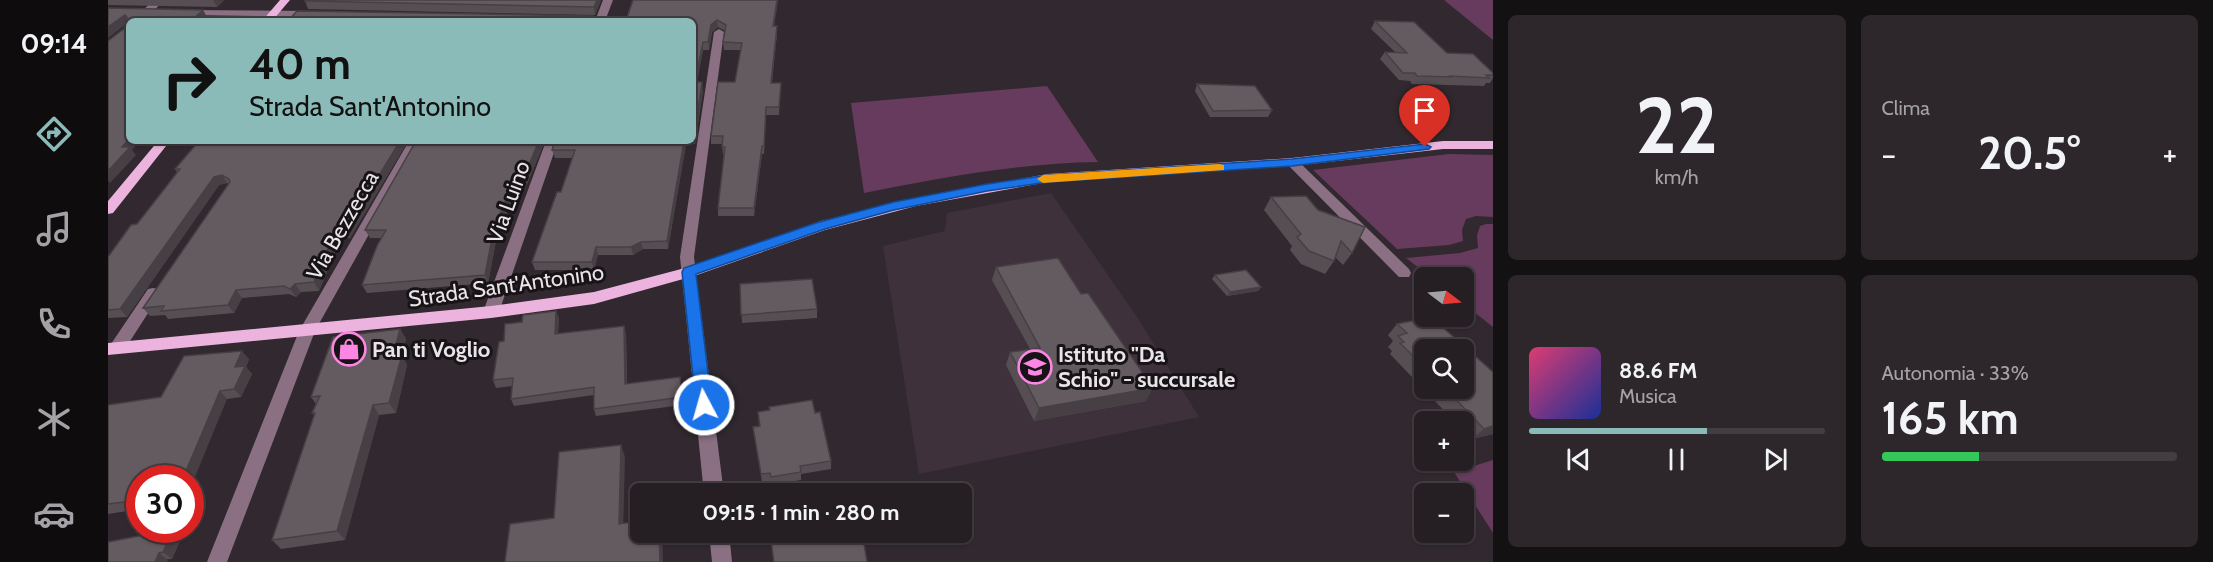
<!DOCTYPE html>
<html lang="it">
<meta charset="utf-8">
<style>
:root{--surface:#251f23;--page:#2d272b;--text:#f1f3f6;--muted:#a3a2a6;--line:#423d41;--accent:#8bbbb9}
body{margin:0;font-family:Cabin,sans-serif;background:var(--page);color:var(--text);height:100vh;display:flex;flex-direction:column;font-size:22px;white-space:nowrap}
*{box-sizing:border-box;margin:0}
p{font-size:20px;color:var(--muted)}
.icon{flex:none;width:33px;height:33px;fill:none;stroke:currentColor;stroke-width:2;stroke-linecap:round;stroke-linejoin:round}
.map{position:relative;flex:1;overflow:hidden}
.sheet{display:flex;flex-direction:column;gap:15px;padding:15px;background:#141113;width:720px}
.sheet>*{flex:none}
.banner{position:absolute;left:18px;top:18px;width:570px;height:126px;border-radius:9px;box-shadow:0 2px 4px #0004,0 0 0 2px var(--line);background:#8bbbb9;color:#111;overflow:hidden}
.needle{width:39px;rotate:106deg}
.fabs{position:absolute;left:1306px;top:267px;display:grid;gap:12px}
.fabs a{display:grid;place-items:center;width:60px;height:60px;border-radius:9px;background:var(--surface);box-shadow:0 2px 4px #0004,0 0 0 2px var(--line);font-size:30px}
.speed{position:absolute;left:18px;top:465px;display:flex;gap:12px;font-size:30px;font-weight:700;text-align:center}
.speed>*{display:grid;place-content:center;width:78px;height:78px;border-radius:50%;background:var(--surface);box-shadow:0 2px 4px #0004,0 0 0 2px var(--line);line-height:1}
.speed .limit{border:9px solid #d22;background:#fff;color:#111}
.pin{position:absolute;display:grid;place-items:center;width:51px;height:51px;color:#fff;margin:-62px -26px;border-radius:50% 50% 50% 0;rotate:-45deg;box-shadow:0 0 6px #0007}
.pin .icon{rotate:45deg}
.me{position:absolute;width:66px;margin:-33px;rotate:354deg;stroke-linejoin:round;filter:drop-shadow(0 0 4px #0008)}
.turn{display:flex;align-items:center;gap:21px;height:126px;padding:0 24px;font-size:27px}
.turn .icon{width:78px;height:78px;stroke-width:2.5}
.turn b{display:block;font-size:42px;line-height:51px}
.big{font-size:45px;font-weight:700;line-height:1.1}
.sheet .card{flex:1;display:flex;flex-direction:column;justify-content:center;gap:9px;min-width:0;padding:0 21px;border-radius:9px;background:var(--page)}
.sheet .dial{align-items:center;gap:0}
.dial b{font-size:78px;line-height:1}
.song{display:flex;align-items:center;gap:18px}
.cover{width:72px;height:72px;border-radius:9px;background:linear-gradient(135deg,hsl(340 70% 55%),hsl(230 70% 35%))}
.played{height:6px;border-radius:3px;background:linear-gradient(90deg,var(--accent) 60%,var(--line) 60%)}
.keys{display:flex;justify-content:space-around;direction:ltr}
.heat{display:flex;justify-content:space-between;align-items:center;font-size:33px;direction:ltr}
.charge{height:9px;border-radius:4px;background:linear-gradient(90deg,#34c759 33%,var(--line) 0)}
.sheet .tiles{flex:1;display:grid;gap:15px;grid-template-columns:repeat(2,1fr)}
.trip{position:absolute;left:522px;top:483px;width:342px;height:60px;border-radius:9px;background:var(--surface);box-shadow:0 2px 4px #0004,0 0 0 2px var(--line);font-weight:700;line-height:60px;text-align:center}
main{display:flex;flex:1;min-height:0}
.tabs{display:flex;flex-direction:column;width:108px;justify-content:space-around;align-items:center;background:#0f0c0e;color:var(--muted)}
.tabs .icon{width:42px;height:42px}
.tabs .active{color:var(--accent)}
.tabs b{font-size:27px;color:var(--text)}
.map>svg:first-child{display:block}
.built{fill:#3e313b}
.green{fill:#663b5d}
.lines{fill:none;stroke-linecap:round;stroke-linejoin:round}
.minor{fill:#8b7084;fill-rule:evenodd}
.major{fill:#ebb3dd;fill-rule:evenodd}
.wall{fill:#564e53;fill-rule:evenodd}
.shaded-wall{fill:#464044}
.building{fill:#645b61;stroke:#464044;stroke-width:1.5}
.route{fill:#1a73e8;stroke:#114b97;stroke-width:1.5}
.slow{fill:#f59e0b}
.labels{text-anchor:middle;stroke-width:6;stroke-linejoin:round;paint-order:stroke}
.street-label{font-size:22px;fill:#eae4e8;stroke:#171316}
.poi-label{font-size:22px;font-weight:bold;fill:#eae4e8;stroke:#171316;text-anchor:start}
</style>
<main>
<nav class="tabs">
<b>09:14</b>
<svg class="icon active" aria-label="directions" viewBox="0 0 24 24"><path d="M12 3l9 9-9 9-9-9zM9 14v-3h6M13 9l2 2-2 2"/></svg>
<svg class="icon" aria-label="music" viewBox="0 0 24 24"><path d="M9 18V5l10-2v13"/><circle cx="6" cy="18" r="3"/><circle cx="16" cy="16" r="3"/></svg>
<svg class="icon" aria-label="phone" viewBox="0 0 24 24"><path d="M5 4h4l2 5-3 2q2 4 5 5l2-3 5 2v4C11 20 4 13 5 4z"/></svg>
<svg class="icon" aria-label="climate" viewBox="0 0 24 24"><path d="M12 3v18M4 7l16 10M4 17L20 7"/></svg>
<svg class="icon" aria-label="car" viewBox="0 0 24 24"><path d="M5 17H2v-5l4-1 3-4h7l3 4 3 1v5h-3M9 17h6M6 11h13"/><circle cx="7" cy="17" r="2"/><circle cx="17" cy="17" r="2"/></svg>
</nav>
<div class="map">
<svg width="1385" height="562" viewBox="0 0 1385 562">
<rect width="100%" height="100%" fill="#31292f"/>
<path class="built" d="M943 193 1029 317 1091 417 811 474 775 246 837 231 839 213Z"/>
<path class="green" d="M1336 0H1385V40Z
M939 86 990 162C911 163 833 178 756 193L743 103Z
M1341 154 1385 155V217L1368 216 1358 219 1354 230 1355 241 1341 245 1289 249 1205 170Z
M1378 224H1385V327L1356 304V278L1323 277 1298 258 1352 253 1370 248 1369 235 1372 226Z
M1385 460V533L1346 472Z"/>
<g class="lines">
<path class="minor" d="M46 0H57L34 21H23Z
M495 0H505L497 21H487Z
M75 10 207 11 212 14 207 17 78 15 75 14Z
M611 29 616 32 586 257 616 494H596L572 257 606 32Z
M301 141H313L207 331 119 562H99L191 331Z
M438 141H450L391 312 389 316H377L375 312Z
M1184 158 1188 159 1301 269 1303 273 1301 277H1291L1180 165 1178 162Z
M45 288 50 289 53 293 15 352 9 354 3 352 1 348 3 344 40 289Z
M601 532H621L624 562H604Z"/>
<path class="major" d="M172 0H182L164 21H154Z
M50 141H62L5 213 0 214V201Z
M1335 141H1385V149H1335L1184 166 940 182 808 206 717 230 586 276 486 304 383 318 0 355V343L383 306 486 292 577 268 713 221 808 198 940 174 1184 158Z"/>
</g>
<path class="wall" d="M0 0H116L109 7 0 5Z
M493 0 487 15 200 9 197 1Z
M525 0H670L666 26 669 33 664 83H673L671 115H658L656 154H654L646 216H610V208L616 155H615L614 144H603V136L627 82 633 50H616L615 42 617 31 610 27 604 32 601 50H595L589 82 595 90 587 144H578L560 249H535L525 255H490L486 270H427L424 262 453 192 465 158H447L444 150 447 141H585V21Z
M1267 21 1385 73V78L1382 83H1378L1376 86 1304 84 1302 81 1291 80 1272 59 1277 52H1287L1263 29Z
M1089 84 1164 110 1160 117H1102L1087 91Z
M300 141 242 238H233L211 291 193 292 188 297 181 294 134 298 126 313 60 319 57 315 42 316 35 308 121 184 119 183 111 185 19 317 0 318V257L29 224 69 172 67 169Z
M437 141 417 189H413L411 196H406L389 236 380 283 259 293 254 285 273 238H262L257 230Z
M1163 197 1210 210 1244 253 1235 265 1227 257 1226 261 1217 274 1193 264 1182 250 1184 246 1156 210Z
M888 267 1038 401 926 421 898 365 902 352 922 349 884 280Z
M1107 275 1153 287 1150 291 1119 296 1104 279Z
M632 284 709 309V318L634 323Z
M448 311 451 319 450 333H518L519 384H573L575 405 488 416 486 409V395L406 406 403 399 404 386 388 388 385 380 414 322Z
M1323 317 1385 434 1364 439 1356 431V422H1347L1282 354 1284 351 1280 347 1285 341 1280 335 1289 324ZM1317 350 1356 388H1317Z
M292 329 298 339 294 355 299 365 288 413 271 415 237 540 173 549 164 540 206 415 204 413 208 404 203 397Z
M141 359 138 367 144 374 133 397 119 399 32 478V509L0 514V405L53 397Z
M650 412 707 413 723 461V469L693 474V480L663 485 662 481 654 482 645 427 651 426Z
M62 530H66L74 536 64 559 0 562Z"/>
<path class="shaded-wall" d="M105 0H116L109 7Z
M489 0H493L487 15 486 7Z
M669 0H670L665 33V26Z
M95 10 99 17 95 21H83Z
M17 15 21 22 0 38V27Z
M609 20 610 27 604 32 601 50 600 42 603 25Z
M669 26V33L663 90V83Z
M595 42V50L587 90V82Z
M594 82 595 90 587 144 586 136Z
M21 139V141H32L24 150 28 155 2 183 0 180V171L14 147Z
M292 141H300L242 238 238 230Z
M431 141H437L417 189 414 181Z
M576 141H578V144L560 249 559 241Z
M654 146V154L646 216V208Z
M114 175 119 183 111 185 19 317 12 309 106 177Z
M410 181 413 189 411 196 408 188Z
M403 188 406 196 389 236 380 283 377 275 386 228Z
M228 230 233 238 211 291 206 282Z
M533 242 535 249 525 255 523 247Z
M488 247 490 255 486 270 484 262Z
M187 284 193 292 188 297 182 289Z
M1153 287 1150 291 1119 296 1122 292Z
M128 290 134 298 126 313 120 305Z
M448 311 451 319 449 341 447 334Z
M516 326 518 333 519 391 517 384Z
M292 329 298 339 294 355 299 365 288 413 281 403 285 356Z
M134 351 141 359 138 367 144 374 133 397 126 389 127 367Z
M1045 388 1038 401 926 421 931 408Z
M112 391 119 399 82 489V478H75Z
M265 405 271 415 237 540 229 531Z
M1385 426V434L1364 439 1376 429Z
M513 445 517 457 515 535 511 524Z
M65 530 74 536 64 559 55 552Z
M551 532H554L555 562H552Z
M51 553 60 560 59 562H47Z"/>
<path class="building" d="M198 0H489L486 7 197 1Z
M525 0H669L665 26H669L663 83H673L671 107H658L656 146H654L646 208H610L617 147H614L615 136H603L610 82H627L634 43 615 42 618 25 609 20 603 25 600 42H595L587 82H594L586 136H585V21H518Z
M0 8 95 10 83 21H21V139L14 147H22L0 171V41L18 27 19 17 17 15 0 27Z
M189 11 485 16 483 21H180Z
M1267 21 1306 22 1339 53 1365 54 1385 73V75H1378L1381 78 1342 76 1343 77 1309 76 1307 73H1295L1277 52 1299 53Z
M1089 84 1147 86 1164 110 1105 111Z
M91 141H292L238 230H228L206 282 187 284 182 289 176 286 128 290 120 305 53 311 56 306 35 308 122 182 121 179 114 175 106 177 12 309 0 310V257L23 225 29 224 72 169H67Z
M308 141H431L414 181H410L408 188H403L386 228 377 275 254 285 269 246 278 230H257Z
M447 141H576L559 241 533 242 523 247H488L484 262H424L449 192H453L467 150H444Z
M1198 196 1210 210 1257 227 1244 253 1233 241 1226 261 1201 251 1189 237 1193 234 1163 197Z
M950 258 973 294 980 293 1045 388 931 408 902 352 932 348 888 267Z
M1138 270 1153 287 1122 292 1107 275Z
M704 279 709 309 633 315 632 284Z
M448 311 447 334 516 326 517 384 572 377 574 397 486 409V387L403 399 405 378 385 380 391 342 396 341 397 324 414 322 415 315Z
M1323 317 1385 372V426L1376 429 1337 388H1356V350H1317V368L1292 343 1296 342 1290 336 1299 333 1289 324Z
M292 329 285 356 294 355 281 403 265 405 229 531 164 540 207 413H204L212 396 203 397 225 337Z
M134 351 127 367 137 366 126 389 112 391 75 478H32V500L0 504V405L53 397 76 356Z
M704 400 707 413 712 412 723 461 692 466 693 472 663 477 662 473 653 474 645 427 652 426 650 412 662 410 661 407Z
M513 445 511 524 532 521V532H551L552 562H397L402 524 446 518 451 452Z
M62 530H65L55 552 51 553 47 562H0V542Z
M754 532 759 562H666L662 533Z"/>
<path class="route" d="M1317 144 1323 147 1321 149 1184 166 940 182 879 191 786 210 717 229 588 274 604 405 602 409 596 411 590 409 588 405 574 272 576 268 708 223 786 202 879 184 940 175 1184 159Z"/>
<path class="slow" d="M1111 164 1116 165V170L935 183 929 179 935 175Z"/>
<defs>
<symbol id="shop-ring" viewBox="-11 -11 22 22"><circle r="9.5" fill="#171316" stroke="#fc86e4" stroke-width="1.5"/><path d="M-5-2.5h2.3a2.7 3.5 0 0 1 5.4 0H5L5.5 6h-11ZM-1.5-2.5h3a1.5 2.3 0 0 0-3 0Z" fill="#fc86e4"/></symbol>
<symbol id="school-ring" viewBox="-11 -11 22 22"><circle r="9.5" fill="#171316" stroke="#fc86e4" stroke-width="1.5"/><path d="M0-5L7-2L0 1L-7-2ZM-4 1L0 2.5L4 1V4Q0 6-4 4Z" fill="#fc86e4"/></symbol>
</defs>
<g fill-rule="evenodd">
<use href="#shop-ring" x="222" y="330" width="38" height="38"/>
<use href="#school-ring" x="908" y="348" width="38" height="38"/>
</g>
<g class="labels">
<g class="street-label">
<text transform="translate(400 202) rotate(-70)" y="8">Via Luino</text>
<text transform="translate(234 225) rotate(-60)" y="8">Via Bezzecca</text>
<text transform="translate(398 285) rotate(-8)" y="8">Strada Sant'Antonino</text>
</g>
<g class="poi-label">
<text x="264" y="357">Pan ti Voglio</text>
<text x="950" y="362">Istituto "Da<tspan x="950" dy="25">Schio" - succursale</tspan></text>
</g>
</g>
</svg>
<div class="fabs">
<a><svg class="needle" viewBox="-14 -14 28 28"><path d="M0-13l5 13h-10z" fill="#e53935"/><path d="M0 13l5-13h-10z" fill="#a3a2a6"/></svg></a>
<a><svg class="icon" aria-label="search" viewBox="0 0 24 24"><circle cx="10" cy="10" r="6"/><path d="M15 15l6 6"/></svg></a>
<a>+</a>
<a>−</a>
</div>
<div class="speed"><div class="limit">30</div></div>
<div class="pin" style="left:1317px;top:147px;background:#d93025"><svg class="icon" aria-label="arrive" viewBox="0 0 24 24"><path d="M6 21V4h12l-3 4 3 4H6"/></svg></div>
<svg class="me" style="left:596px;top:405px" viewBox="-20 -20 40 40"><circle r="17" fill="#1a73e8" stroke="#fff" stroke-width="3"/><path d="M0-11L8 9 0 5-8 9z" fill="#fff"/></svg>
<div class="trip">09:15 · 1 min · 280 m</div>
<div class="banner">
<div class="turn"><svg class="icon" aria-label="right" viewBox="0 0 24 24"><path d="M7 20v-9h11M14 6l5 5-5 5"/></svg><div><b>40 m</b>Strada Sant'Antonino</div></div>
</div>
</div>
<section class="sheet">
<div class="tiles">
<div class="card dial"><b>22</b><p>km/h</p></div>
<div class="card"><p>Clima</p>
<div class="heat"><a>−</a><b class="big">20.5°</b><a>+</a></div>
</div>
<div class="card">
<div class="song"><i class="cover"></i><div><b>88.6 FM</b><p>Musica</p></div></div>
<div class="played"></div>
<div class="keys"><svg class="icon" aria-label="previous" viewBox="0 0 24 24"><path d="M18 5L8 12l10 7zM5 5v14"/></svg><svg class="icon" aria-label="pause" viewBox="0 0 24 24"><path d="M8 5v14M16 5v14"/></svg><svg class="icon" aria-label="next" viewBox="0 0 24 24"><path d="M6 5l10 7-10 7zM19 5v14"/></svg></div>
</div>
<div class="card"><p>Autonomia · 33%</p><b class="big">165 km</b><div class="charge"></div></div>
</div>
</section>
</main>
